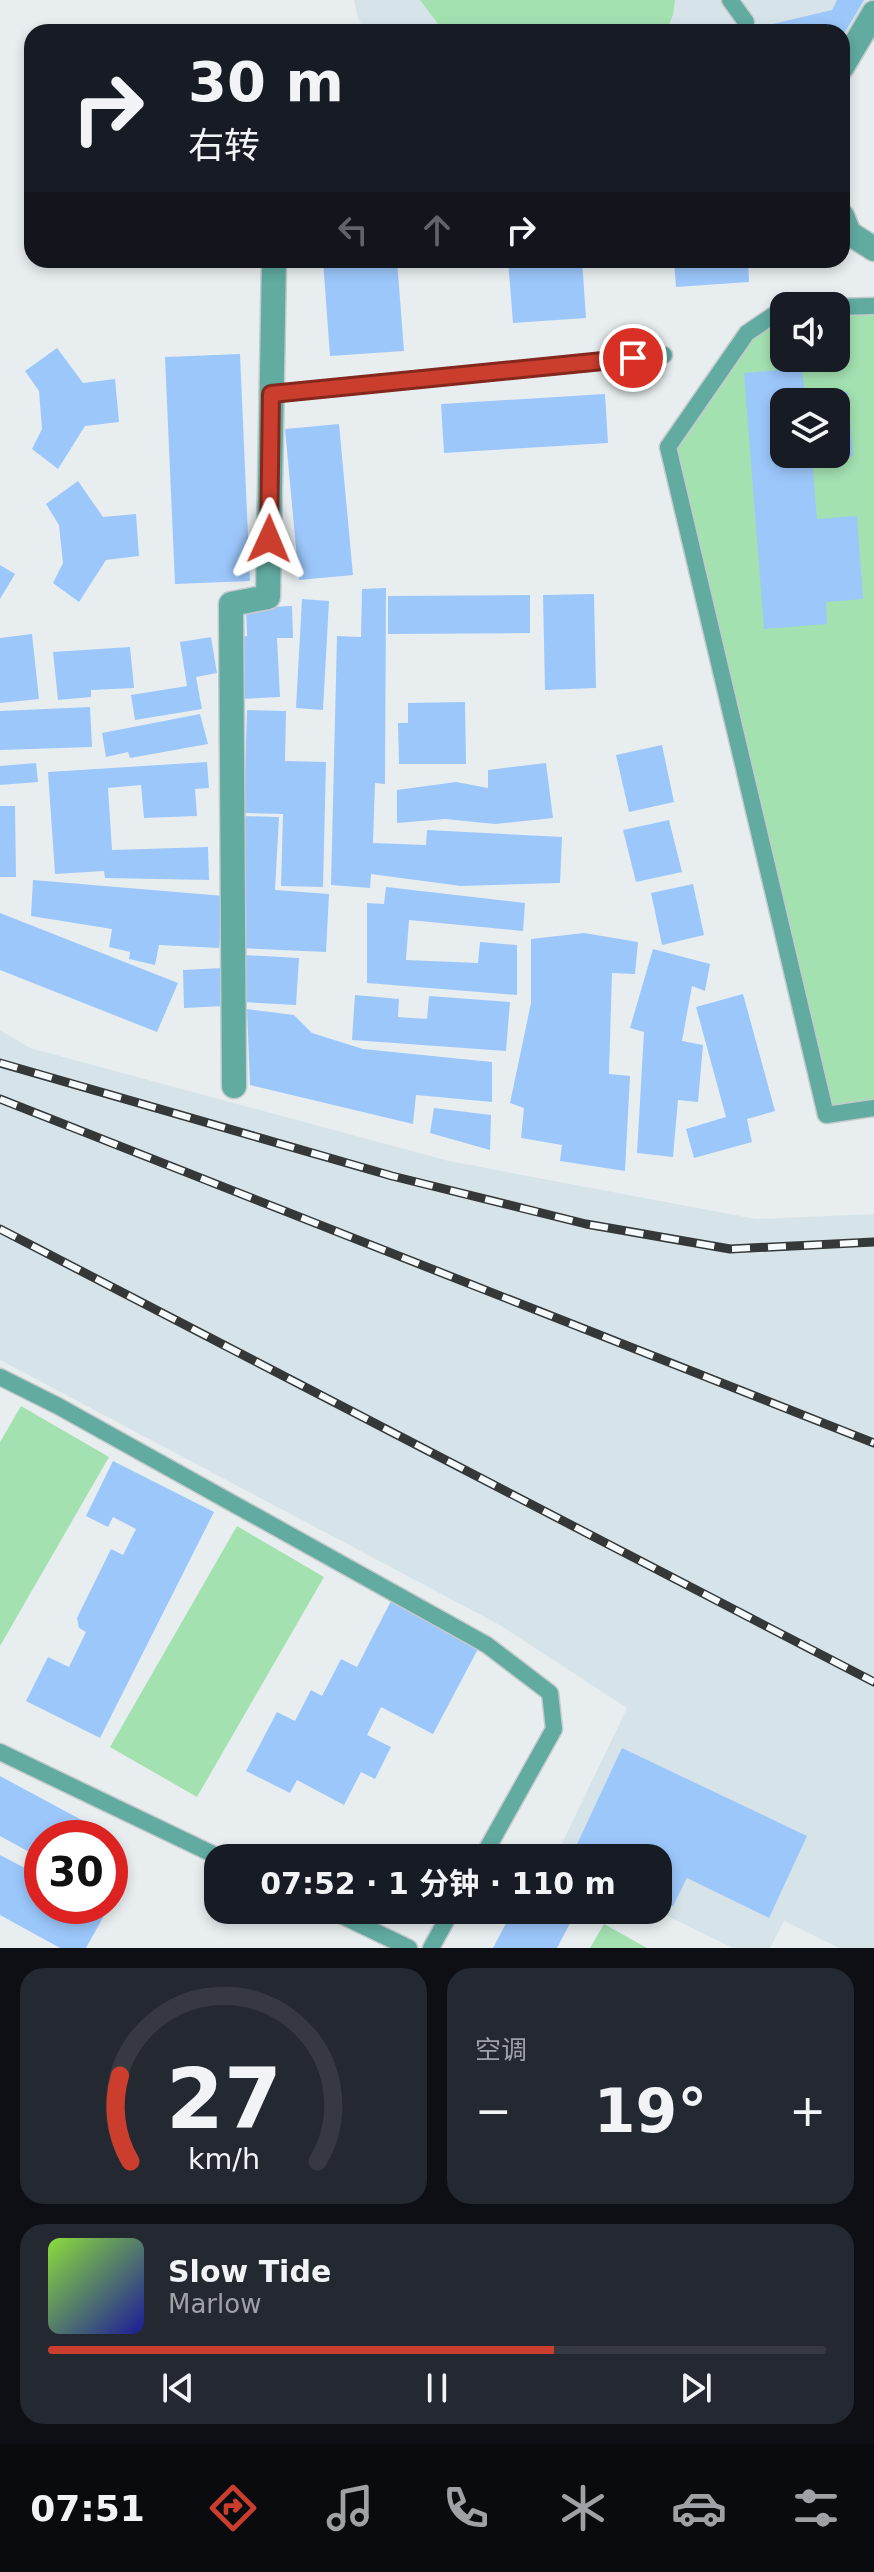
<!DOCTYPE html>
<html lang="zh">
<meta charset="utf-8">
<style>
:root{--surface:#171b24;--page:#242831;--text:#f1f3f6;--muted:#9ea1a6;--line:#363941;--accent:#cb3e2e}
body{margin:0;font-family:"DejaVu Sans","Noto Sans SC",sans-serif;background:var(--page);color:var(--text);height:100vh;display:flex;flex-direction:column;font-size:30px;white-space:nowrap}
*{box-sizing:border-box;margin:0}
p{font-size:26px;color:var(--muted)}
.icon{flex:none;width:44px;height:44px;fill:none;stroke:currentColor;stroke-width:2;stroke-linecap:round;stroke-linejoin:round}
.map{position:relative;height:1948px;overflow:hidden}
.details{display:flex;flex-direction:column;gap:20px;padding:20px;background:#0d0f14;flex:1}
.details>*{flex:none}
.top-card{position:absolute;left:24px;top:24px;width:826px;height:244px;border-radius:24px;box-shadow:0 4px 12px #0003;background:#171b24;color:var(--text);overflow:hidden}
.fabs{position:absolute;left:770px;top:292px;display:grid;gap:16px}
.fabs a{display:grid;place-items:center;width:80px;height:80px;border-radius:16px;background:var(--surface);box-shadow:0 4px 12px #0003;font-size:40px}
.speed{position:absolute;left:24px;top:1820px;display:flex;gap:16px;font-size:40px;font-weight:700;text-align:center}
.speed>*{display:grid;place-content:center;width:104px;height:104px;border-radius:50%;background:var(--surface);box-shadow:0 4px 12px #0003;line-height:1}
.speed .limit{border:12px solid #d22;background:#fff;color:#111}
.pin{position:absolute;display:grid;place-items:center;width:68px;height:68px;color:#fff;margin:-34px;border:4px solid #fff;border-radius:50%;box-shadow:0 2px 8px #0007}
.me{position:absolute;width:88px;margin:-44px;rotate:1deg;stroke-linejoin:round;filter:drop-shadow(0 0 6px #0008)}
.turn{display:flex;align-items:center;gap:28px;height:168px;padding:0 32px;font-size:36px}
.turn .icon{width:104px;height:104px;stroke-width:2.5}
.turn b{display:block;font-size:56px;line-height:68px}
.lanes{display:flex;align-items:center;height:76px;padding:0 32px;background:#0003;justify-content:center;gap:40px;direction:ltr}
.lanes .off{opacity:.35}
.big{font-size:60px;font-weight:700;line-height:1.1}
.details .widget{flex:1;display:flex;flex-direction:column;justify-content:center;gap:12px;min-width:0;padding:0 28px;border-radius:24px;background:var(--page)}
.details .dial{align-items:center;gap:0}
.dial svg{height:208px;overflow:visible;fill:none;stroke:var(--line);stroke-width:7;stroke-linecap:round;text-anchor:middle}
.dial text{fill:var(--text);stroke:none}
.song{display:flex;align-items:center;gap:24px}
.cover{width:96px;height:96px;border-radius:12px;background:linear-gradient(135deg,hsl(90 70% 55%),hsl(240 70% 35%))}
.played{height:8px;border-radius:4px;background:linear-gradient(90deg,var(--accent) 65%,var(--line) 65%)}
.keys{display:flex;justify-content:space-around;direction:ltr}
.heat{display:flex;justify-content:space-between;align-items:center;font-size:44px;direction:ltr}
.details .tiles{flex:1;display:grid;gap:20px;grid-template-columns:1fr 1fr}
.widget:last-child{grid-column:span 2}
.trip{position:absolute;left:204px;top:1844px;width:468px;height:80px;border-radius:24px;background:var(--surface);box-shadow:0 4px 12px #0003;font-weight:700;line-height:80px;text-align:center}
.menu{display:flex;height:128px;justify-content:space-around;align-items:center;background:#090b0e;color:var(--muted)}
.menu .icon{width:56px;height:56px}
.menu .on{color:var(--accent)}
.menu b{font-size:36px;color:var(--text)}
.map>svg:first-child{display:block}
.built{fill:#d6e4e9}
.green{fill:#a3e1b0;fill-rule:evenodd}
.building{fill:#9cc7fb;fill-rule:evenodd}
.lines{fill:none;stroke-linecap:round;stroke-linejoin:round}
.lane-casing{stroke:#c5cacc;stroke-width:19}
.street-casing{stroke:#c5cacc;stroke-width:27}
.lane{stroke:#61aba1;stroke-width:16}
.street{stroke:#61aba1;stroke-width:24}
.rail-casing{stroke:#353839;stroke-width:9}
.rail{stroke:#f5fbfd;stroke-width:6;stroke-dasharray:18;stroke-linecap:butt}
.route-casing{stroke:#84281e;stroke-width:20}
.route{stroke:#cb3e2e;stroke-width:14}
</style>
<div class="map">
<svg width="874" height="1948" viewBox="0 0 874 1948">
<rect width="100%" height="100%" fill="#e8eef0"/>
<path class="built" d="M354 0H868L842 45V32H365L358 18Z
M0 1030 30 1048 449 1161 756 1219 874 1214V1948H839L784 1921 770 1948H733L655 1910H658V1858H555L627 1708 498 1624 0 1360Z"/>
<path class="green" d="M420 0H675L673 15 666 32H444Z
M874 306V1108L826 1115 668 447 747 333 784 308V358H836V307ZM784 402H836V454H784Z
M21 1406 109 1457 0 1646V1442Z
M237 1526 324 1577 197 1797 110 1747Z
M604 1924 647 1948H590Z"/>
<path class="building" d="M837 0H864L842 37V32H765L764 26 832 10Z
M323 260H397L404 351 330 356Z
M508 260H582L586 318 513 323Z
M674 260H748L749 282 676 287Z
M57 348 83 383 115 379 119 422 85 426 58 469 32 449 42 429 39 391 25 371Z
M240 354 250 581 175 584 165 357Z
M802 368 805 395 848 392 853 456 812 459 817 519 857 516 863 599 826 602 827 624 764 629 744 373ZM784 402H836V454H784Z
M605 394 608 443 444 453 441 404Z
M339 424 353 575 299 580 285 429Z
M78 481 103 517 136 514 139 556 106 560 79 602 53 583 63 563 59 525 46 504Z
M0 565 15 574 0 599Z
M386 588 385 784 375 783 373 843 426 845 427 830 562 837 560 883 461 886 371 874 370 888 331 885 337 636 361 637 362 589Z
M594 594 596 688 545 690 543 595Z
M530 595V633L388 634V596Z
M302 599 329 601 323 710 296 708Z
M292 606 293 638H277L280 697 242 699 239 637 247 636 246 608Z
M32 634 39 699 0 703V638Z
M211 637 217 673 196 677 202 709 135 720 131 695 187 686 180 642Z
M130 647 134 688 91 690V697L58 700 53 652Z
M465 702 466 764H399L398 723H408V703Z
M90 707 92 747 0 750V711Z
M247 710 286 711 285 761 326 762 323 887 281 886 283 814 244 813Z
M200 714 208 744 130 758 128 752 106 757 102 733Z
M662 745 674 802 629 812 616 755Z
M207 762 209 788 195 789 197 816 144 818 141 785 108 788 112 850 208 847 209 880 105 878 104 871 55 874 48 772Z
M36 763 38 782 0 785V766Z
M546 763 553 818 495 824 445 819 397 823V790L456 782 488 788V770Z
M0 806H15L16 877H0Z
M242 816 279 817 275 890 329 894 326 952 240 948Z
M669 820 682 872 636 882 623 830Z
M33 880 224 896 219 948 159 945 155 965 129 959 130 952 109 947 112 929 31 916Z
M693 884 704 935 662 945 651 893Z
M386 887 525 903 523 931 409 920 406 960 478 963 480 942 517 945V995L367 983V903L384 904Z
M0 913 178 983 157 1032 0 970Z
M584 933 638 942 635 974 612 973 609 1074 630 1076 625 1171 560 1161 562 1145 521 1138 524 1108 510 1103 531 1003V939Z
M653 949 710 964 705 991 692 986 682 1041 703 1045 698 1102 678 1100 673 1157 637 1153 644 1032 630 1028Z
M243 955 299 958 296 1005 241 1002Z
M223 968 224 1006 184 1008 183 970Z
M743 994 775 1111 747 1119 752 1142 694 1158 686 1129 726 1117 696 1007Z
M355 995 399 999 398 1017 427 1019 429 996 510 1002 506 1051 352 1040Z
M247 1009 294 1015 312 1033 363 1049 492 1062V1102L416 1095 413 1124 250 1085Z
M434 1108 491 1115 490 1150 430 1133Z
M113 1461 214 1512 100 1738 26 1701 48 1657 69 1667 86 1632 79 1628 77 1618 111 1549 123 1555 136 1529 113 1517 108 1527 86 1516Z
M391 1601 479 1647 433 1734 381 1707 367 1735 391 1747 375 1779 361 1772 344 1805 297 1780 290 1793 246 1771 277 1712 295 1721 311 1690 322 1696 341 1659 357 1667Z
M622 1748 807 1836 769 1918 687 1878 673 1906 658 1898V1858L571 1857Z
M0 1776 102 1831 99 1838H42V1859L0 1836Z
M0 1855 42 1877V1906H95L106 1912 86 1948H60L0 1915Z
M513 1910H577L557 1948H493Z"/>
<g class="lines">
<defs>
<path id="lane" d="M730 0 746 22
M836 307 874 306
M784 308 747 333 668 447 826 1115 874 1108
M271 394 664 355
M0 1377 58 1406 487 1645 550 1693 554 1729 482 1858
M0 1752 221 1858
M330 1910 409 1948
M431 1948 452 1910"/>
<path id="street" d="M842 67 874 13
M842 216 849 233 874 249
M234 1086 231 604 268 597 274 260"/>
</defs>
<use href="#lane" class="lane-casing"/>
<use href="#street" class="street-casing"/>
<use href="#lane" class="lane"/>
<use href="#street" class="street"/>
<defs>
<path id="rail" d="M0 1063 392 1176 586 1224 730 1249 874 1242
M0 1099 874 1443
M0 1229 874 1682"/>
</defs>
<use href="#rail" class="rail-casing"/>
<use href="#rail" class="rail"/>
</g>
<g class="lines">
<defs>
<path id="route" d="M269 539 271 394 633 358"/>
</defs>
<use href="#route" class="route-casing"/>
<use href="#route" class="route"/>
</g>
</svg>
<div class="fabs">
<a><svg class="icon" aria-label="sound" viewBox="0 0 24 24"><path d="M4 9h4l5-4v14l-5-4H4zM17 9q2 3 0 6"/></svg></a>
<a><svg class="icon" aria-label="layers" viewBox="0 0 24 24"><path d="M12 4l9 5-9 5-9-5zM3 14l9 5 9-5"/></svg></a>
</div>
<div class="speed"><div class="limit">30</div></div>
<div class="pin" style="left:633px;top:358px;background:#d93025"><svg class="icon" aria-label="arrive" viewBox="0 0 24 24"><path d="M6 21V4h12l-3 4 3 4H6"/></svg></div>
<svg class="me" style="left:269px;top:539px" viewBox="-20 -20 40 40"><path d="M0-17L14 15 0 8-14 15z" fill="#cb3e2e" stroke="#fff" stroke-width="4"/></svg>
<div class="trip">07:52 · 1 分钟 · 110 m</div>
<div class="top-card">
<div class="turn"><svg class="icon" aria-label="right" viewBox="0 0 24 24"><path d="M7 20v-9h11M14 6l5 5-5 5"/></svg><div><b>30 m</b>右转</div></div>
<div class="lanes"><svg class="icon off" aria-label="left" viewBox="0 0 24 24"><path d="M17 20v-9H6M10 6l-5 5 5 5"/></svg><svg class="icon off" aria-label="ahead" viewBox="0 0 24 24"><path d="M12 20V5M6 11l6-6 6 6"/></svg><svg class="icon" aria-label="right" viewBox="0 0 24 24"><path d="M7 20v-9h11M14 6l5 5-5 5"/></svg></div>
</div>
</div>
<section class="details">
<div class="tiles">
<div class="widget dial"><svg viewBox="0 0 100 80">
<path d="M14 69A42 42 0 1 1 86 69"/>
<path d="M14 69A42 42 0 0 1 10 36" stroke="#cb3e2e"/>
<text x="50" y="56" font-size="32" font-weight="700">27</text>
<text x="50" y="72" font-size="11">km/h</text>
</svg></div>
<div class="widget"><p>空调</p>
<div class="heat"><a>−</a><b class="big">19°</b><a>+</a></div>
</div>
<div class="widget">
<div class="song"><i class="cover"></i><div><b>Slow Tide</b><p>Marlow</p></div></div>
<div class="played"></div>
<div class="keys"><svg class="icon" aria-label="previous" viewBox="0 0 24 24"><path d="M18 5L8 12l10 7zM5 5v14"/></svg><svg class="icon" aria-label="pause" viewBox="0 0 24 24"><path d="M8 5v14M16 5v14"/></svg><svg class="icon" aria-label="next" viewBox="0 0 24 24"><path d="M6 5l10 7-10 7zM19 5v14"/></svg></div>
</div>
</div>
</section>
<nav class="menu">
<b>07:51</b>
<svg class="icon on" aria-label="directions" viewBox="0 0 24 24"><path d="M12 3l9 9-9 9-9-9zM9 14v-3h6M13 9l2 2-2 2"/></svg>
<svg class="icon" aria-label="music" viewBox="0 0 24 24"><path d="M9 18V5l10-2v13"/><circle cx="6" cy="18" r="3"/><circle cx="16" cy="16" r="3"/></svg>
<svg class="icon" aria-label="phone" viewBox="0 0 24 24"><path d="M5 4h4l2 5-3 2q2 4 5 5l2-3 5 2v4C11 20 4 13 5 4z"/></svg>
<svg class="icon" aria-label="climate" viewBox="0 0 24 24"><path d="M12 3v18M4 7l16 10M4 17L20 7"/></svg>
<svg class="icon" aria-label="car" viewBox="0 0 24 24"><path d="M5 17H2v-5l4-1 3-4h7l3 4 3 1v5h-3M9 17h6M6 11h13"/><circle cx="7" cy="17" r="2"/><circle cx="17" cy="17" r="2"/></svg>
<svg class="icon" aria-label="filters" viewBox="0 0 24 24"><path d="M4 7h16M4 17h16"/><circle cx="9" cy="7" r="2"/><circle cx="15" cy="17" r="2"/></svg>
</nav>
